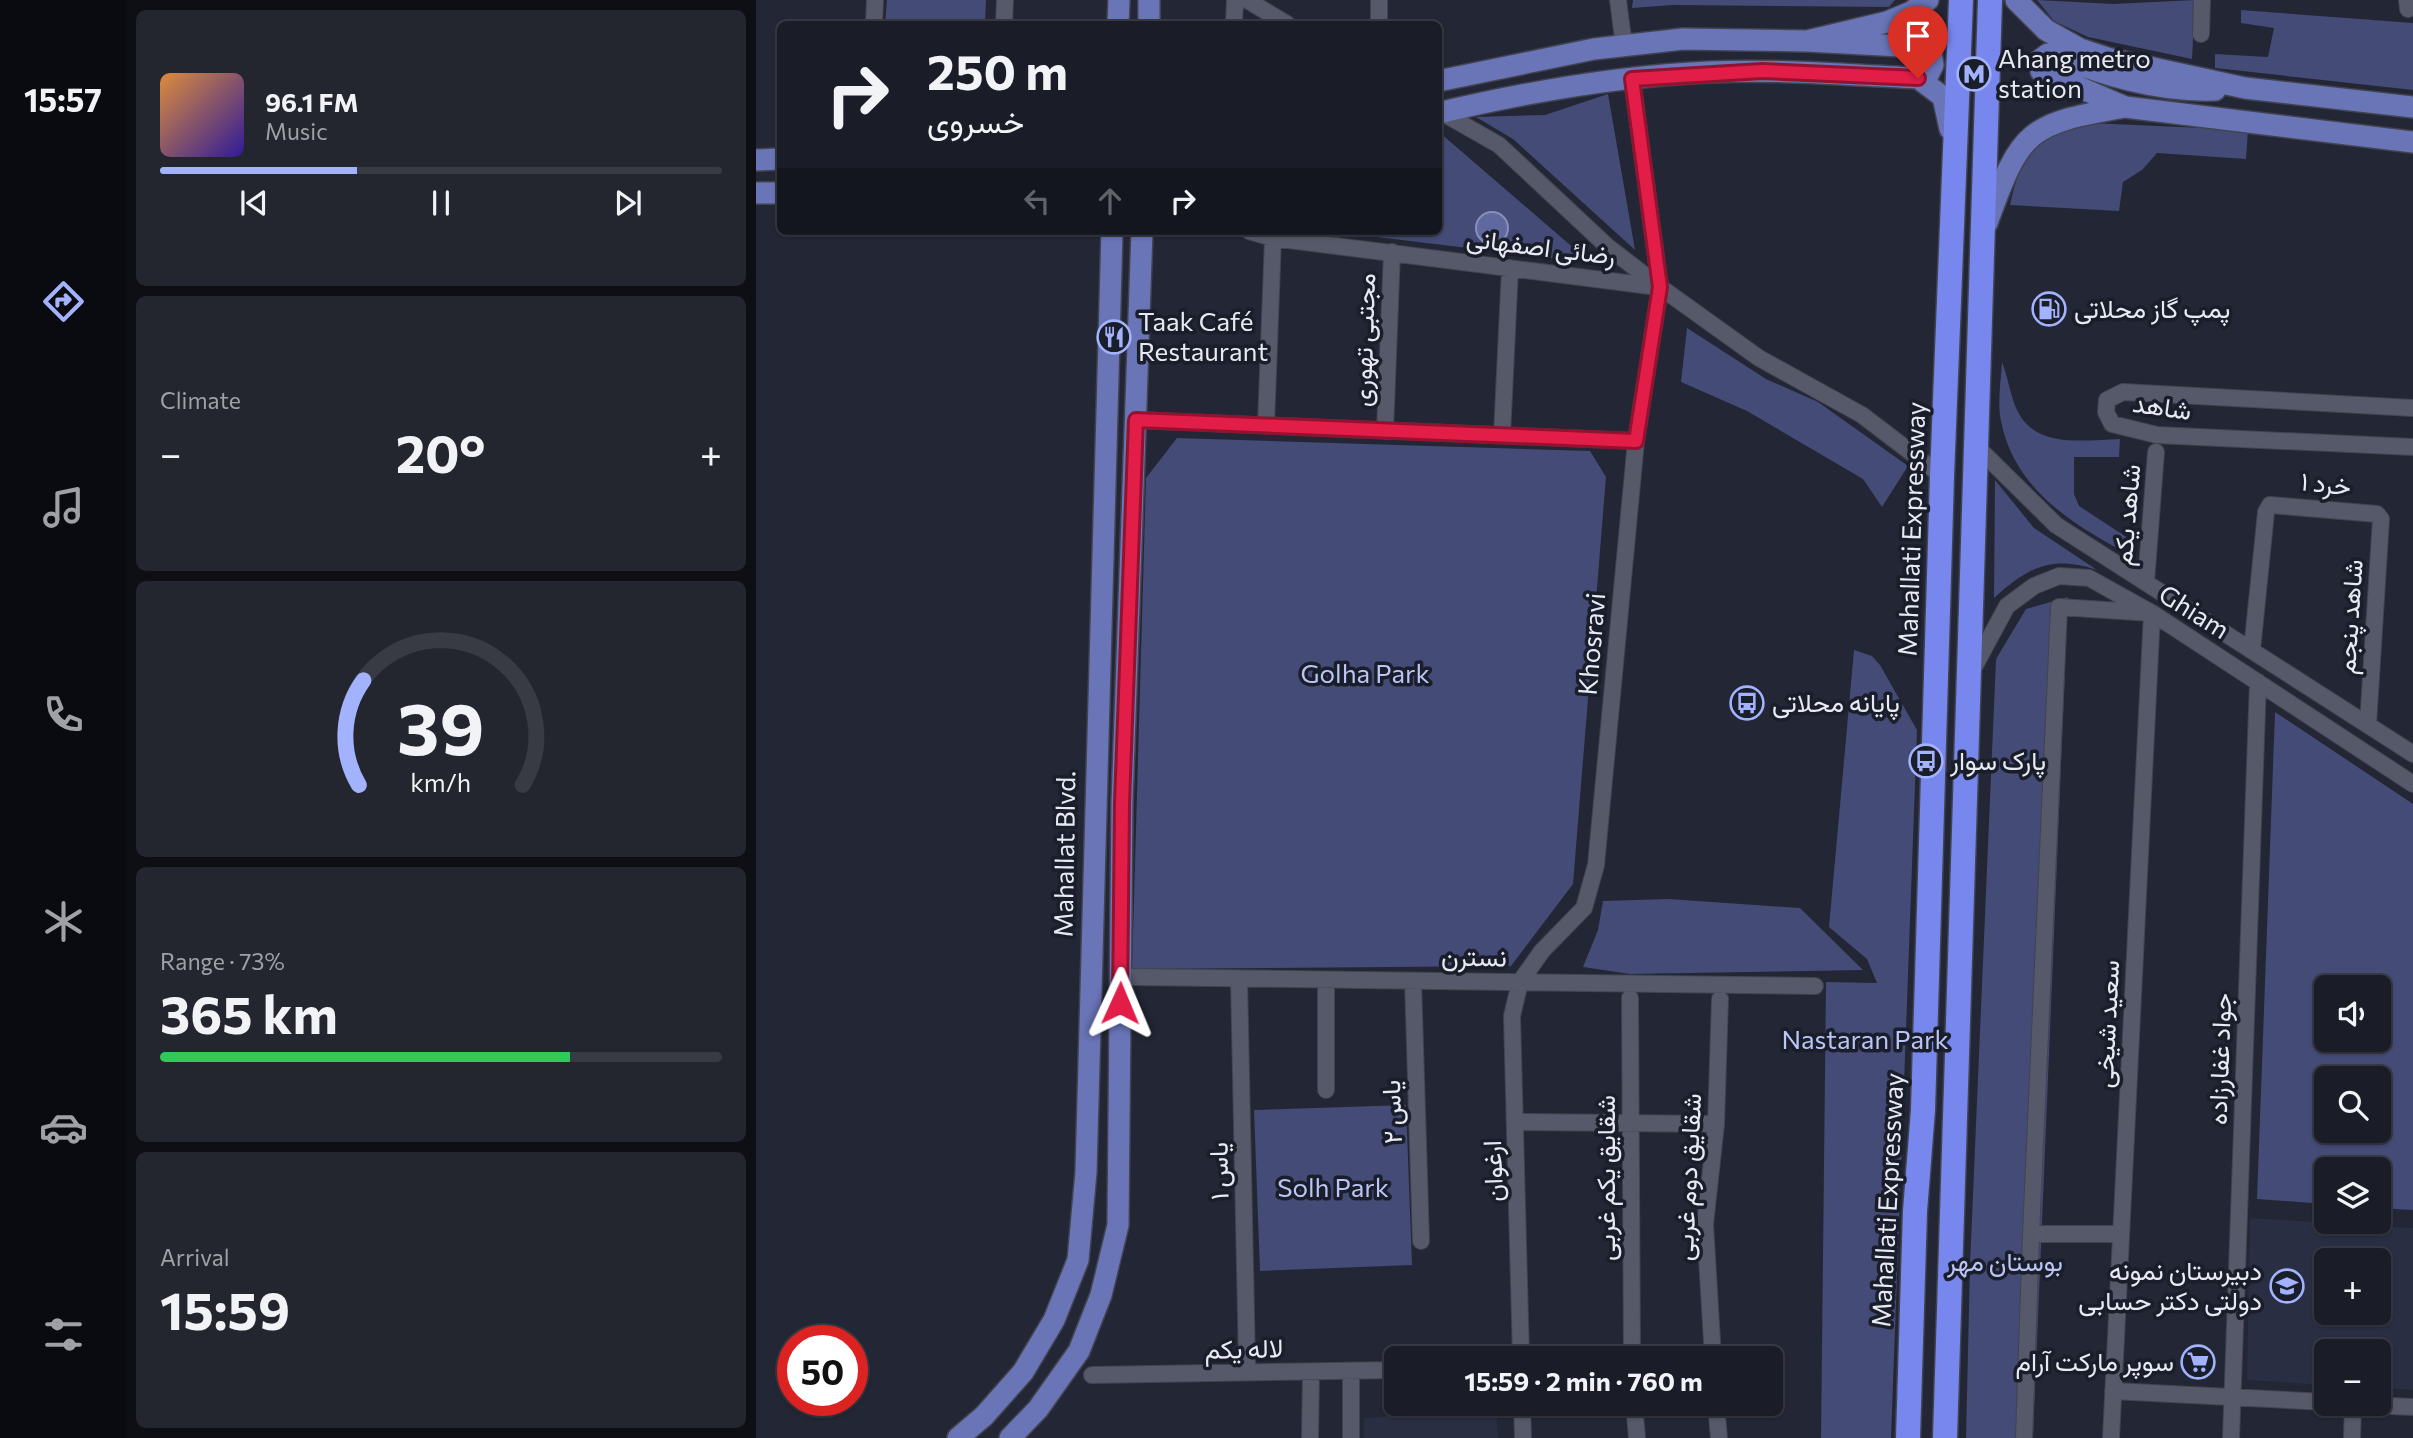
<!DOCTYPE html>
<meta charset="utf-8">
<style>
:root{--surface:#1a1c27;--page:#23252f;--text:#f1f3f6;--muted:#9fa1a7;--line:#383a44;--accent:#a3b2fd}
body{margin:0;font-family:Commissioner,Vazirmatn,sans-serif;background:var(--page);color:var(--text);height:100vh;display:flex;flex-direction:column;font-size:26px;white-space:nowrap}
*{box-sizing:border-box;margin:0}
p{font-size:23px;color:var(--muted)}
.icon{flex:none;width:38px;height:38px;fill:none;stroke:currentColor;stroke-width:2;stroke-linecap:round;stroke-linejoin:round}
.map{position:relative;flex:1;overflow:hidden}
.panel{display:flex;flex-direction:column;gap:10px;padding:10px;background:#0e0f15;width:630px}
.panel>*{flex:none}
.banner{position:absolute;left:21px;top:21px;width:665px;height:214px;border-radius:10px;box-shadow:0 2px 5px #0004,0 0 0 2px var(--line);background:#1a1c27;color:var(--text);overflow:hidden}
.tools{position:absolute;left:1558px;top:975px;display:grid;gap:14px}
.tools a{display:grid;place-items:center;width:77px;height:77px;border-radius:10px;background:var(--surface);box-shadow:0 2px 5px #0004,0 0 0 2px var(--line);font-size:35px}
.speed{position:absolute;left:21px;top:1325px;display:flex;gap:14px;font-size:35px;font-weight:700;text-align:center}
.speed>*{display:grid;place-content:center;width:91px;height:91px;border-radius:50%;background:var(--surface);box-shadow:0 2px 5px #0004,0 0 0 2px var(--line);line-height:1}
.speed .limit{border:10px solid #d22;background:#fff;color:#111}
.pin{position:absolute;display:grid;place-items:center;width:60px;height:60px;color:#fff;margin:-72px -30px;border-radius:50% 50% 50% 0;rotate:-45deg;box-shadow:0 0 7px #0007}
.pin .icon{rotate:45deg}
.me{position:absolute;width:77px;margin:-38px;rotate:1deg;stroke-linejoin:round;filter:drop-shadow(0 0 5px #0008)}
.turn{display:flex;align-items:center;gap:24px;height:147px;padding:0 35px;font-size:32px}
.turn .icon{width:91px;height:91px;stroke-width:2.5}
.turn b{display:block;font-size:49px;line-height:60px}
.lanes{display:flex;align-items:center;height:66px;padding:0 35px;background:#0003;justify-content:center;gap:35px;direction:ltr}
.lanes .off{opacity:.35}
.big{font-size:52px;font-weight:700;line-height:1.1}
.panel .tile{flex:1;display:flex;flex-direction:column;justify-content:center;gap:10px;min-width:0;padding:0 24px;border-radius:10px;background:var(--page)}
.panel .dial{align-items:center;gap:0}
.dial svg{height:182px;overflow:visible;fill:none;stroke:var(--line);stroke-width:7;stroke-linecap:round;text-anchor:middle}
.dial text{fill:var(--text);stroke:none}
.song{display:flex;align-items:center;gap:21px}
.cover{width:84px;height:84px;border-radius:10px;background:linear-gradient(135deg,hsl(30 70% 55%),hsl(250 70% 35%))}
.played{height:7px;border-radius:4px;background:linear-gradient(90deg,var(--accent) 35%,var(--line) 35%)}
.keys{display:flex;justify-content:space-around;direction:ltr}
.heat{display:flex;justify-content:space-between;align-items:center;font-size:38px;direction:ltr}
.charge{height:10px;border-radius:5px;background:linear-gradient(90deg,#34c759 73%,var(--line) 0)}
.trip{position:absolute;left:628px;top:1346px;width:399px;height:70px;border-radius:10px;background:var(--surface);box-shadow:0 2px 5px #0004,0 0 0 2px var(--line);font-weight:700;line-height:70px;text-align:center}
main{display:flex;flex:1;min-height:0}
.tab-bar{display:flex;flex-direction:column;width:126px;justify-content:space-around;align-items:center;background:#0a0b10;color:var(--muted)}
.tab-bar .icon{width:49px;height:49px}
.tab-bar .selected{color:var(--accent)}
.tab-bar b{font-size:32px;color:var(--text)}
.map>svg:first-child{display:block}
.built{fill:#2a2e42;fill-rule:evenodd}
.green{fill:#434b76;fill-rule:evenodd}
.water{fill:#5f69a0;stroke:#8890b9;stroke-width:2}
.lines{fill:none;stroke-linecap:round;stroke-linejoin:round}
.minor-casing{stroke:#414450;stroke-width:18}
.major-casing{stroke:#414450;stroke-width:24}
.highway-casing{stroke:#414450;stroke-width:27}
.minor{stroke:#565969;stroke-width:16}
.major{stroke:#6a75b8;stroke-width:21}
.highway{stroke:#7887ed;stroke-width:24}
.route-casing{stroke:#92132f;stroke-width:18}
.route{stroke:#e11d48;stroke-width:12}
.labels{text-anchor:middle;stroke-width:7;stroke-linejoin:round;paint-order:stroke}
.poi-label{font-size:26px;fill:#e7eaf3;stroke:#1a1d2a;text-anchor:start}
.street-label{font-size:26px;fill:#e7eaf3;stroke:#1a1d2a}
.park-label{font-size:26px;fill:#bac5f6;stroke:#1a1d2a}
</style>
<main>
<nav class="tab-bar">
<b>15:57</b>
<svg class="icon selected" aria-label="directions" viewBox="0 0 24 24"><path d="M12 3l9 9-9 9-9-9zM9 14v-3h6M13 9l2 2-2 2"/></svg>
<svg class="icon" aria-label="music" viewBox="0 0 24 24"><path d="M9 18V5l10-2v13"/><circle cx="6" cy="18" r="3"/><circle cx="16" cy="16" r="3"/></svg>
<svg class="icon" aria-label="phone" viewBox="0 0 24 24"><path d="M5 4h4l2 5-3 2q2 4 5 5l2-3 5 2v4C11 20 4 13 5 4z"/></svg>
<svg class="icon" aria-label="climate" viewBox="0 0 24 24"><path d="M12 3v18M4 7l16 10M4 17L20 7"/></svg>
<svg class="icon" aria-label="car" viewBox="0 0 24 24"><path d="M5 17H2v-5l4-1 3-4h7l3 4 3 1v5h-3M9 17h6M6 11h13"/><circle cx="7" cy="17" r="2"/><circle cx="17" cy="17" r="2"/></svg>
<svg class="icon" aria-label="filters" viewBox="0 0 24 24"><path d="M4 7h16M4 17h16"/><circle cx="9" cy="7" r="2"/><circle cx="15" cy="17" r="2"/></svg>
</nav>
<section class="panel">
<div class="tile">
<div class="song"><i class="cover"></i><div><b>96.1 FM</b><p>Music</p></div></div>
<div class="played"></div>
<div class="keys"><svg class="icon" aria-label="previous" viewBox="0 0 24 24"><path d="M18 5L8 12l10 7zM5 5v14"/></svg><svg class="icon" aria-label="pause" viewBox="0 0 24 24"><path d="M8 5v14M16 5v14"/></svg><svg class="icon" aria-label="next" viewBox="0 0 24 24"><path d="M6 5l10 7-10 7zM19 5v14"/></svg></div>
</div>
<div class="tile"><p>Climate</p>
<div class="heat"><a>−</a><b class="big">20°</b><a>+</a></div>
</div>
<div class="tile dial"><svg viewBox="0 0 100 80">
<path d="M14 69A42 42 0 1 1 86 69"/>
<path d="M14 69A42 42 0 0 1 16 23" stroke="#a3b2fd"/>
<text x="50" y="56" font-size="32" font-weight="700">39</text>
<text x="50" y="72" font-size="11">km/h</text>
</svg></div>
<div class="tile"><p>Range · 73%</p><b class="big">365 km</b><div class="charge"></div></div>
<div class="tile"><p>Arrival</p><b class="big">15:59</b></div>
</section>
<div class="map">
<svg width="1657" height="1438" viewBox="0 0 1657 1438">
<rect width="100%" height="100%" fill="#232634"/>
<path class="built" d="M1494 1218 1657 1228V1390L1622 1388V1351H1570V1385L1491 1380ZM1570 1260H1622V1312H1570Z
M740 1409 742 1438H608V1418Z"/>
<path class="green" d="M131 0H230L229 24H129Z
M877 0H1139L1133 7 916 5 876 8Z
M1281 0 1357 4 1439 0 1436 59 1332 37 1298 21Z
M1485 10 1657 23V90L1459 68V54L1512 57 1518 28 1485 23Z
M852 94 879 250 757 139 720 117 789 115Z
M1334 123 1492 130 1490 159 1401 153 1386 170 1367 182 1363 211 1254 205C1260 176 1272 141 1301 127 1310 123 1324 124 1334 123Z
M683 132 835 263 571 231H682Z
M931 328 1010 379 1062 402 1152 466 1126 507 1107 479 991 411 925 382Z
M1246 362C1252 377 1254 395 1261 410 1279 449 1328 440 1364 439L1363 457H1318V494L1323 506 1372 538 1378 557C1320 527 1258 490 1245 421 1241 403 1245 381 1246 362Z
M421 438 834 451 850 477 817 884 755 966 376 969 390 478Z
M1239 480 1278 528 1341 570C1296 555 1272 567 1238 598Z
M1312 597 1277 1438H1210L1214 1264 1240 659 1270 609Z
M1098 650 1116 656 1124 665 1161 730 1135 1438H1065L1070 982 1121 983 1111 959 1073 927Z
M1519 712 1657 804V1210L1622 1208V1169H1570V1204L1501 1199ZM1570 987H1622V1040H1570ZM1570 1078H1622V1130H1570Z
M913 899 1044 908 1107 970 874 974 827 967 842 930 847 901Z
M650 1105 656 1265 504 1271 498 1110Z"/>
<path class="water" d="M720 228a16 16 0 1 1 32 0a16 16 0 1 1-32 0Z"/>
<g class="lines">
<defs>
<path id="minor" d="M491 0 531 24
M623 0V24
M862 0 868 46
M1651 0 1652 9
M118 24 119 0
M248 24 249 0
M478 24 479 0
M1445 34 1446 0
M685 112 743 145 852 247 904 287 1003 358 1106 415 1186 476
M493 231 517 238 902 287
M1657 408 1367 392 1351 400 1350 412 1356 424 1401 435 1657 447
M380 420 880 441
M510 425 517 238
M629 431 636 252
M746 435 754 268
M1221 447 1300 525 1657 754
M1390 582 1400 452
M1496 650 1510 512 1514 505 1621 514 1625 519 1612 724
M1217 669 1251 606 1278 586 1303 576 1333 578 1396 613 1657 784
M376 977 1059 986
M483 979 491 1363
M570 980V1090
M657 981 665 1241
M874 998 876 1358
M760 1122 960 1124
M1365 1234H1275L1303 607 1396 613
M765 1358 756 1016 764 982 786 951 828 908 840 865 880 441 904 287 876 79
M947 1358H1018
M957 1358 949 1224 960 1124 964 999
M595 1371V1438
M336 1375 640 1370
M1357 1391 1570 1402
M766 1404 767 1438
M878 1404 881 1438
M960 1404 963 1438
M1591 1404 1657 1407
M554 1438 555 1372
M1268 1438 1275 1234
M1355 1438 1396 613
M1475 1438 1502 682
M1596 1438 1597 1404"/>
<path id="major" d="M1260 0 1290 30 1324 49 1351 58 1489 88 1657 107
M362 24 363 0
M393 24V0
M1162 78 1187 97 1194 129
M682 81 838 49 927 39 1051 41 1131 22 1155 12 1172 0
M1369 107 1285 71 1284 60 1292 54C1348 74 1399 92 1459 90
M682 113C771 92 862 76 953 72 1022 69 1092 75 1162 78L1172 75 1177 65 1175 53 1163 47 1051 41
M0 160 24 159
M0 193H24
M1231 223C1265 129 1272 124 1369 107L1657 142
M202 1438 228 1416 267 1372 298 1320 322 1260 330 1172 356 231
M254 1438 282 1409 323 1351 345 1295 362 1225 366 803 386 231"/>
<path id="highway" d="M1152 1438 1159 1211 1167 1110 1186 476 1205 0
M1189 1438 1234 0"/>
</defs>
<use href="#minor" class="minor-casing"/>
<use href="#major" class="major-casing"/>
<use href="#highway" class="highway-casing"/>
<use href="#minor" class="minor"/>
<use href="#major" class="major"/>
<use href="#highway" class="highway"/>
</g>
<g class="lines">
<defs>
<path id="route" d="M364 1003 366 803 380 420 880 441 904 287 876 79 1006 71 1162 78"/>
</defs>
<use href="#route" class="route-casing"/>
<use href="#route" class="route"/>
</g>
<defs>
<symbol id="metro-ring" viewBox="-11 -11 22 22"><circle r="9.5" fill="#1a1d2a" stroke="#a3b2fd" stroke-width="1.5"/><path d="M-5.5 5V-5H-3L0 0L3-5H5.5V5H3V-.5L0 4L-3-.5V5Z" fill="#a3b2fd"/></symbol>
<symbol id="fuel-ring" viewBox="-11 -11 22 22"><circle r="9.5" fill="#1a1d2a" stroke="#a3b2fd" stroke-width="1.5"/><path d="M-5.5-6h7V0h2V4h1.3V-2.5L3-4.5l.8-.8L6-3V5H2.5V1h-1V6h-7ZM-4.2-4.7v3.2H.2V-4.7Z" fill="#a3b2fd"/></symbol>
<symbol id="restaurant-ring" viewBox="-11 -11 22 22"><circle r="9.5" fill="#1a1d2a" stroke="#a3b2fd" stroke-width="1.5"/><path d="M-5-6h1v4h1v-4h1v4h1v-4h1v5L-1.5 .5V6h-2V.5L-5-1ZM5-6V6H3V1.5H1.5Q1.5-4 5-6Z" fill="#a3b2fd"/></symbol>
<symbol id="bus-ring" viewBox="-11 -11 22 22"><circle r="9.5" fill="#1a1d2a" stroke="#a3b2fd" stroke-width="1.5"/><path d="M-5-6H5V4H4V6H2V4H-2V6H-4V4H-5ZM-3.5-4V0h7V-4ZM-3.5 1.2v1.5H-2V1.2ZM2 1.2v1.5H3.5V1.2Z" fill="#a3b2fd"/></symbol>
<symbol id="school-ring" viewBox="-11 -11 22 22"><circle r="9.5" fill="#1a1d2a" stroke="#a3b2fd" stroke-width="1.5"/><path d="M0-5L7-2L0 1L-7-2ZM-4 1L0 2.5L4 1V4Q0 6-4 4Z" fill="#a3b2fd"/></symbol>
<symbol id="supermarket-ring" viewBox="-11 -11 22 22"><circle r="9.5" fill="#1a1d2a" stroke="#a3b2fd" stroke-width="1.5"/><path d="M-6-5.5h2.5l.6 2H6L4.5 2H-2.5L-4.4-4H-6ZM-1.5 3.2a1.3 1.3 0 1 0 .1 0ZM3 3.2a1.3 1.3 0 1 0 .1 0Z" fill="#a3b2fd"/></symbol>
</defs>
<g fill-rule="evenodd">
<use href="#metro-ring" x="1199" y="55" width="38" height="38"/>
<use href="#fuel-ring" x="1274" y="290" width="38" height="38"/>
<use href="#restaurant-ring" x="339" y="318" width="38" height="38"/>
<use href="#bus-ring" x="972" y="684" width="38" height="38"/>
<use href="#bus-ring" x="1151" y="742" width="38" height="38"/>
<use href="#school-ring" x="1512" y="1267" width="38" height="38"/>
<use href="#supermarket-ring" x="1423" y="1343" width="38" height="38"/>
</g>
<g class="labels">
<g class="poi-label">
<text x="1242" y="68">Ahang metro<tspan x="1242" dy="30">station</tspan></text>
<text x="1318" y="318">پمپ گاز محلاتی</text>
<text x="382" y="331">Taak Café<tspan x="382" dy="30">Restaurant</tspan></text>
<text x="1016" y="712">پایانه محلاتی</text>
<text x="1194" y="770">پارک سوار</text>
<text x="1506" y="1280" text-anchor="end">دبیرستان نمونه<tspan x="1506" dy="30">دولتی دکتر حسابی</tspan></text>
<text x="1418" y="1371" text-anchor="end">سوپر مارکت آرام</text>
</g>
<g class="street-label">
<text transform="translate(785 247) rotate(7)" y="9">رضائی اصفهانی</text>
<text transform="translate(608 340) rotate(-88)" y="9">مجتبی تهوری</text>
<text transform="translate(1406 407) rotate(8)" y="9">شاهد</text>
<text transform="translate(1570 484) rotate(6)" y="9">خرد ۱</text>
<text transform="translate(1371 515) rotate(-85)" y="9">شاهد یکم</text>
<text transform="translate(1156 529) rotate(-88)" y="9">Mahallati Expressway</text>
<text transform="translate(1438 612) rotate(32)" y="9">Ghiam</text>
<text transform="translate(1594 617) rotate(-86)" y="9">شاهد پنجم</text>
<text transform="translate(836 644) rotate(-85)" y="9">Khosravi</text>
<text transform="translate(309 854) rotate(-89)" y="9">Mahallat Blvd.</text>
<text transform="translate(718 957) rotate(1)" y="9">نسترن</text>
<text transform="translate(1351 1024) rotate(-87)" y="9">سعید شیخی</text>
<text transform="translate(1464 1059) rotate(-88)" y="9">جواد غفارزاده</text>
<text transform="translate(636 1112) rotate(-92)" y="9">یاس ۲</text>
<text transform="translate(463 1171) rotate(-91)" y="9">یاس ۱</text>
<text transform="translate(737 1171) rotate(-92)" y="9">ارغوان</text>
<text transform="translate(932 1177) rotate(-87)" y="9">شقایق دوم غربی</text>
<text transform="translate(850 1178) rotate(-90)" y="9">شقایق یکم غربی</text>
<text transform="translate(1132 1200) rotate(-87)" y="9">Mahallati Expressway</text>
<text transform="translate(488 1349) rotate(-1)" y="9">لاله یکم</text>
</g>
<g class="park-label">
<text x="609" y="683">Golha Park</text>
<text x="1109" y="1049">Nastaran Park</text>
<text x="577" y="1197">Solh Park</text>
<text x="1249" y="1271">بوستان مهر</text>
</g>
</g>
</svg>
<div class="tools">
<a><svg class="icon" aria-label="sound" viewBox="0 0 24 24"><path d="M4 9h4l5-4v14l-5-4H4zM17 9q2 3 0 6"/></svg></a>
<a><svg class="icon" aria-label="search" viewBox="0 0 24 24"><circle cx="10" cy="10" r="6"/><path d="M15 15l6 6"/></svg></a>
<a><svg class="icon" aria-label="layers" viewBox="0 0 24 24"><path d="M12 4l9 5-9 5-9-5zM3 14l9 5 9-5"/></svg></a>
<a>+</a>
<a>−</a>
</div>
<div class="speed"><div class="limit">50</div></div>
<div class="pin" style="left:1162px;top:78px;background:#d93025"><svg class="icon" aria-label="arrive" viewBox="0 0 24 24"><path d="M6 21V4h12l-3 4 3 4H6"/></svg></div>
<svg class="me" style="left:364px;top:1003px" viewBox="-20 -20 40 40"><path d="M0-17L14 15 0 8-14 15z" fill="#e11d48" stroke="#fff" stroke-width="4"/></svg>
<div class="trip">15:59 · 2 min · 760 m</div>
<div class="banner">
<div class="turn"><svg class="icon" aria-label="right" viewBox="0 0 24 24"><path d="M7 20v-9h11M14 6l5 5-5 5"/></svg><div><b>250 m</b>خسروی</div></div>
<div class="lanes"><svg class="icon off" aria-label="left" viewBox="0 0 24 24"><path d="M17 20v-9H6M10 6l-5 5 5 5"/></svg><svg class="icon off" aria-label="ahead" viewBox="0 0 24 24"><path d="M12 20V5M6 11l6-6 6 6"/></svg><svg class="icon" aria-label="right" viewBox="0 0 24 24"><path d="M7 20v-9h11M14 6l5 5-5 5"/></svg></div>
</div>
</div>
</main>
